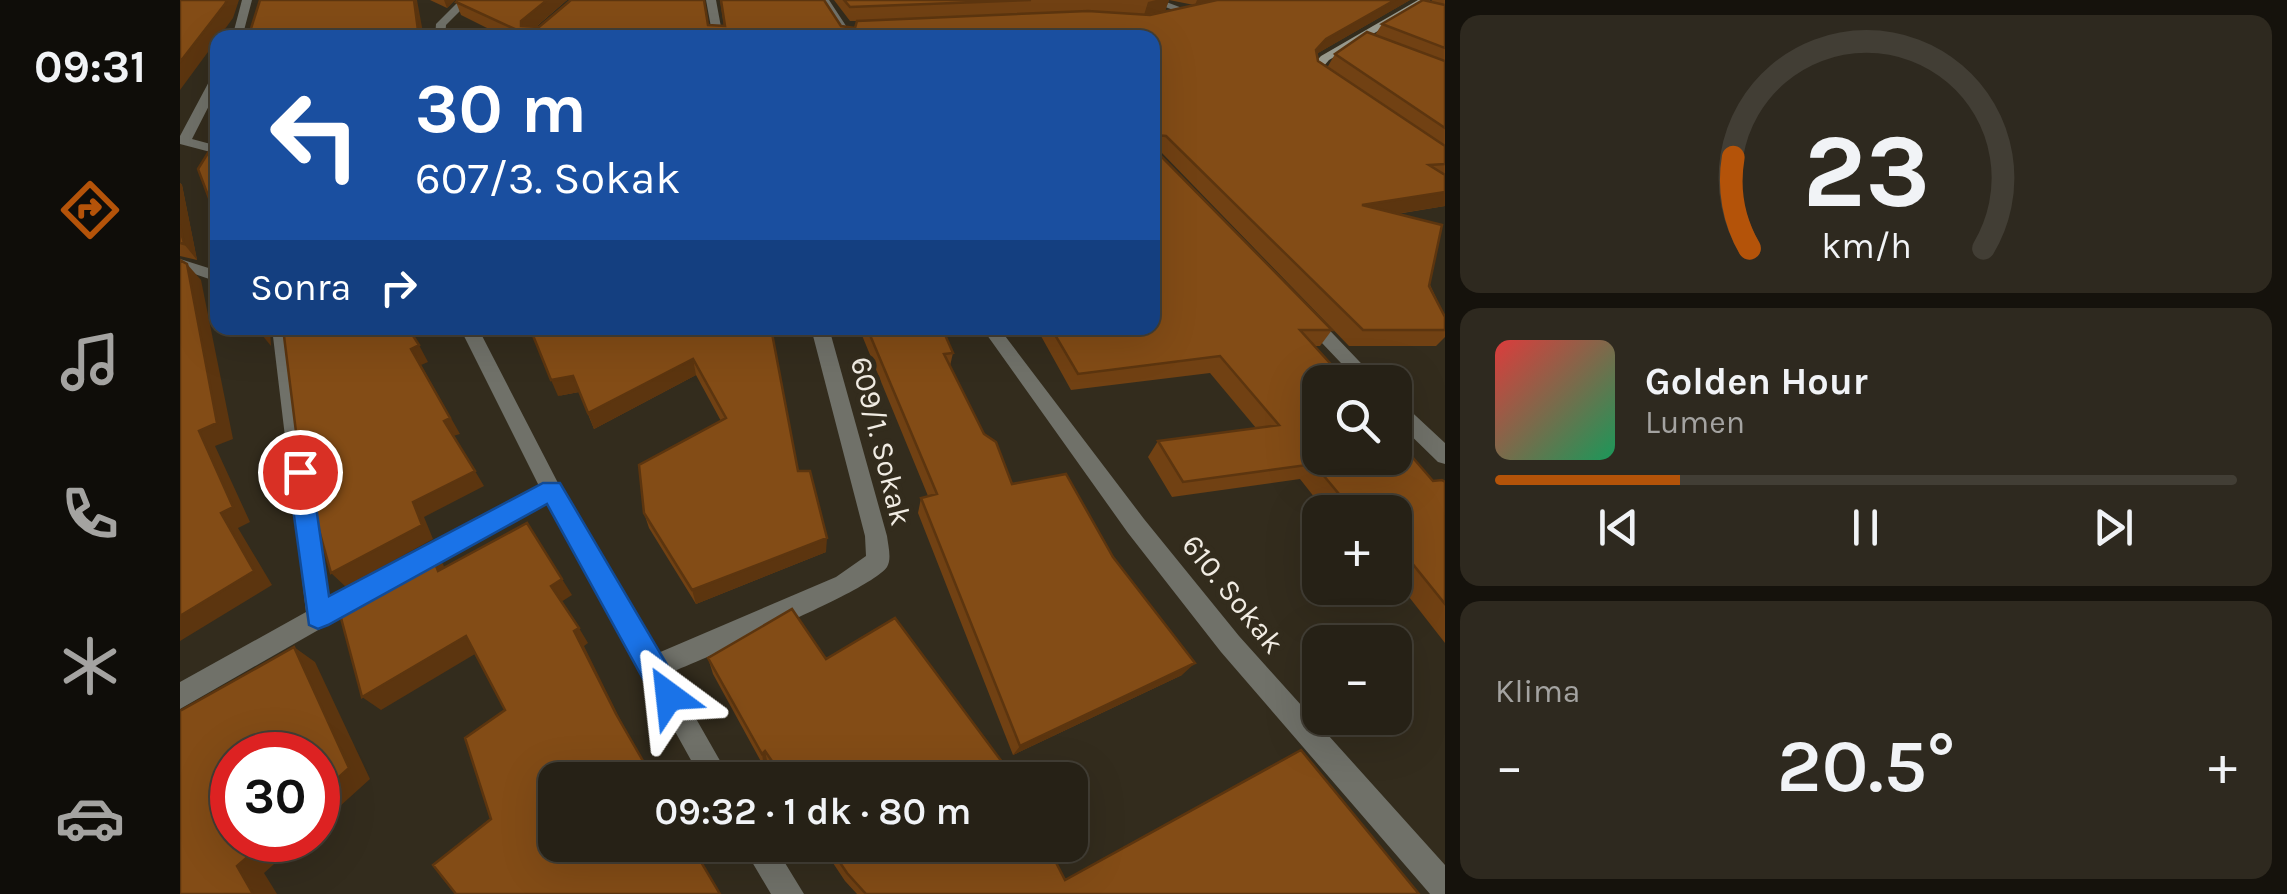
<!DOCTYPE html>
<html lang="tr">
<meta charset="utf-8">
<style>
:root{--surface:#262116;--page:#2e291f;--text:#f1f3f6;--muted:#a4a3a1;--line:#423e35;--accent:#b45309}
body{margin:0;font-family:Karla,sans-serif;background:var(--page);color:var(--text);height:100vh;display:flex;flex-direction:column;font-size:38px;white-space:nowrap}
*{box-sizing:border-box;margin:0}
p{font-size:32px;color:var(--muted)}
.icon{flex:none;width:55px;height:55px;fill:none;stroke:currentColor;stroke-width:2;stroke-linecap:round;stroke-linejoin:round}
.map{position:relative;flex:1;overflow:hidden}
.side{display:flex;flex-direction:column;gap:15px;padding:15px;background:#15120c;width:842px}
.side>*{flex:none}
.banner{position:absolute;left:30px;top:30px;width:950px;height:305px;border-radius:20px;box-shadow:0 10px 40px #0002,0 0 0 2px var(--line);background:#1a4fa0;color:#fff;overflow:hidden}
.fabs{position:absolute;left:1122px;top:365px;display:grid;gap:20px}
.fabs a{display:grid;place-items:center;width:110px;height:110px;border-radius:20px;background:var(--surface);box-shadow:0 10px 40px #0002,0 0 0 2px var(--line);font-size:50px}
.speed{position:absolute;left:30px;top:732px;display:flex;gap:20px;font-size:50px;font-weight:700;text-align:center}
.speed>*{display:grid;place-content:center;width:130px;height:130px;border-radius:50%;background:var(--surface);box-shadow:0 10px 40px #0002,0 0 0 2px var(--line);line-height:1}
.speed .limit{border:15px solid #d22;background:#fff;color:#111}
.pin{position:absolute;display:grid;place-items:center;width:85px;height:85px;color:#fff;margin:-42px;border:5px solid #fff;border-radius:50%;box-shadow:0 2px 10px #0007}
.me{position:absolute;width:110px;margin:-55px;rotate:330deg;stroke-linejoin:round;filter:drop-shadow(0 0 8px #0008)}
.turn{display:flex;align-items:center;gap:35px;height:210px;padding:0 40px;font-size:45px}
.turn .icon{width:130px;height:130px;stroke-width:2.5}
.turn b{display:block;font-size:70px;line-height:85px}
.then{display:flex;align-items:center;height:95px;padding:0 40px;background:#0003;gap:20px;font-size:38px}
.big{font-size:75px;font-weight:600;line-height:1.1}
.side .tile{flex:1;display:flex;flex-direction:column;justify-content:center;gap:15px;min-width:0;padding:0 35px;border-radius:20px;background:var(--page)}
.side .dial{align-items:center;gap:0}
.dial svg{height:260px;overflow:visible;fill:none;stroke:var(--line);stroke-width:7;stroke-linecap:round;text-anchor:middle}
.dial text{fill:var(--text);stroke:none}
.song{display:flex;align-items:center;gap:30px}
.cover{width:120px;height:120px;border-radius:15px;background:linear-gradient(135deg,hsl(0 70% 55%),hsl(150 70% 35%))}
.played{height:10px;border-radius:5px;background:linear-gradient(90deg,var(--accent) 25%,var(--line) 25%)}
.keys{display:flex;justify-content:space-around;direction:ltr}
.heat{display:flex;justify-content:space-between;align-items:center;font-size:55px;direction:ltr}
.trip{position:absolute;left:358px;top:762px;width:550px;height:100px;border-radius:20px;background:var(--surface);box-shadow:0 10px 40px #0002,0 0 0 2px var(--line);font-weight:600;line-height:100px;text-align:center}
main{display:flex;flex:1;min-height:0}
.tabs{display:flex;flex-direction:column;width:180px;justify-content:space-around;align-items:center;background:#0f0d09;color:var(--muted)}
.tabs .icon{width:70px;height:70px}
.tabs .active{color:var(--accent)}
.tabs b{font-size:45px;color:var(--text)}
.map>svg:first-child{display:block}
.lines{fill:none;stroke-linecap:round;stroke-linejoin:round}
.street{fill:#707169;fill-rule:evenodd}
.secondary{fill:#97988b;fill-rule:evenodd}
.wall{fill:#714113;fill-rule:evenodd}
.shaded-wall{fill:#5c350f}
.building{fill:#834c16;stroke:#5c350f;stroke-width:2.5}
.route{fill:#1a73e8;stroke:#114b97;stroke-width:2.5}
.labels{text-anchor:middle;stroke-width:10;stroke-linejoin:round;paint-order:stroke}
.street-label{font-size:30px;fill:#f1ece3;stroke:#332c1d}
</style>
<main>
<nav class="tabs">
<b>09:31</b>
<svg class="icon active" aria-label="directions" viewBox="0 0 24 24"><path d="M12 3l9 9-9 9-9-9zM9 14v-3h6M13 9l2 2-2 2"/></svg>
<svg class="icon" aria-label="music" viewBox="0 0 24 24"><path d="M9 18V5l10-2v13"/><circle cx="6" cy="18" r="3"/><circle cx="16" cy="16" r="3"/></svg>
<svg class="icon" aria-label="phone" viewBox="0 0 24 24"><path d="M5 4h4l2 5-3 2q2 4 5 5l2-3 5 2v4C11 20 4 13 5 4z"/></svg>
<svg class="icon" aria-label="climate" viewBox="0 0 24 24"><path d="M12 3v18M4 7l16 10M4 17L20 7"/></svg>
<svg class="icon" aria-label="car" viewBox="0 0 24 24"><path d="M5 17H2v-5l4-1 3-4h7l3 4 3 1v5h-3M9 17h6M6 11h13"/><circle cx="7" cy="17" r="2"/><circle cx="17" cy="17" r="2"/></svg>
</nav>
<div class="map">
<svg width="1265" height="894" viewBox="0 0 1265 894">
<rect width="100%" height="100%" fill="#332c1d"/>
<g class="lines">
<path class="street" d="M62 0H72L62 38H52Z
M280 0H291L266 25 265 38H255L256 24Z
M526 0H536L543 38H533Z
M639 0H649L674 38H664Z
M967 0H981L1018 14 1009 16Z
M38 73V88L12 139 38 146V154L0 144V136L32 76Z
M0 259 38 271V282L0 269Z
M1129 313 1135 315 1199 382H1179L1123 323 1120 319Z
M92 328H110L148 599 181 582 189 585 193 593 189 601 0 709V682L126 612Z
M280 328H298L378 483 478 653 656 577 686 556 685 536 631 328H649L707 536C708 545 712 559 707 567 689 592 528 656 490 673L551 780H522L367 501 241 572 233 575 225 572 222 565 225 558 359 486Z
M802 328H819L964 519 1059 636 1265 865V894H1250L1041 652 948 533Z
M1215 401 1222 403 1265 443V464L1258 462 1215 420Z
M562 845H594L624 894H591Z"/>
<path class="secondary" d="M1238 0H1250L1149 60 1143 67 1154 82 1152 84H1144L1134 75 1131 67 1141 56Z"/>
</g>
<path class="wall" d="M250 0H275L267 8Z
M278 0H387L356 27 528 25 544 26 540 0H644L661 26 675 28 677 21H670L654 0H1230L1138 53 1137 55 1138 61 1147 68 1155 54 1195 35 1202 24 1251 2 1252 0H1265V206L1217 214 1265 317V337L1256 346H1169L980 151H976L1152 330 1140 346H1135L1253 481 1265 482V643L1215 579V512H1146L1120 479 992 497 968 457 978 441 1076 428 1030 373 891 390 861 336 852 337 847 328H972V38H327L281 15 276 2ZM989 0 1014 5 985 11Z
M0 183 2 185 17 260 0 256Z
M591 328 618 471 646 552 516 604 469 528 464 513 541 421 516 375 414 429 399 392 378 396Z
M679 328H762L773 353 770 366 804 434 832 484 1002 675 833 755 738 513 741 498 748 496Z
M528 658 646 659 833 780H598L588 765 584 767 533 674Z
M641 845H867L885 880 1239 894H677L665 881Z"/>
<path class="shaded-wall" d="M47 0H59L53 18 0 90V62Z
M234 0H237L244 38H239Z
M264 0H275L267 8Z
M367 0H387L346 35 341 26V21Z
M976 0H989L985 11 964 15 968 2Z
M1017 0H1059L1015 5Z
M1215 0H1230L1138 53 1128 64 1136 50 1146 39Z
M0 183 2 185 17 260 4 244 0 225Z
M1265 192V206L1171 221 1182 205Z
M7 264 21 280 53 439 35 446 70 522 58 528 92 585 0 641V616L41 513 19 431Z
M78 328H90L91 346 78 330Z
M239 345 248 362 241 365 280 434 273 436 264 421 231 349Z
M513 359 516 375 414 429 408 413Z
M393 376 399 392 378 396 371 380Z
M295 471 304 486 244 517 253 539 166 587 151 573 233 502Z
M647 538 646 552 516 604 512 590Z
M249 547 263 564 272 588 258 571Z
M382 579 392 595 381 602 371 586Z
M399 628 408 643 404 646 444 727 475 780 436 714 394 631Z
M286 636 300 651 201 710 182 697Z
M114 647 135 662 190 779 138 826V796Z
M1015 663 1002 675 833 755 840 746Z
M585 751 588 765 584 767 582 754Z
M87 840H121L84 873 97 894H73L57 866Z"/>
<path class="building" d="M0 0H47L45 4 0 62Z
M80 0H234L239 38H68Z
M278 0H367L341 21V26L359 27 391 0H524L528 25 545 26 541 0H644L661 26 675 28 677 21 908 11 970 15 1037 0H1215L1146 39 1136 50 1138 61 1265 146V164L1249 165 1265 175V192L1182 205 1262 225 1249 286 1265 317V330H1183L986 136 976 135 974 149 1152 330H1120L1167 382H1140V458H1215V437L1253 481 1262 480 1265 482V604L1215 542V512H1174L1134 464 1003 482 978 441 1099 425 1040 356 898 374 871 328H972V38H364L350 36 276 2Z
M664 0H851L670 7Z
M1243 0 1265 5V48L1202 24Z
M1187 32 1265 61V128L1155 54Z
M38 132V222L18 169 33 145Z
M0 225 4 244 0 243Z
M0 260 7 264 37 423 19 431 53 507 41 513 74 571 0 616Z
M103 328H228L239 345 231 349 270 418 264 421 295 471 233 502 242 525 151 573 127 487 136 483 116 432Z
M350 328H591L618 471H630L647 538 512 590 464 513 459 465 546 418 513 359 408 413 393 376 371 380Z
M687 328H762L773 353 764 354 804 434 816 442 832 484 886 474 933 557 1015 663 840 746 741 498 757 494Z
M347 523 382 579 371 586 399 628 394 631 436 714 474 780H375V845H511L540 894H276L253 865 311 819 285 738 325 710 286 636 182 697 156 599 249 547 258 571Z
M612 609 646 659 715 618 828 770 833 780H605L585 751 582 754 528 658Z
M114 647 169 768 138 796V755H52V840H87L57 866 73 894H0V711Z
M1121 750 1239 894H686L667 873 648 845H867L885 880Z"/>
<path class="route" d="M120 462 128 465 131 472 149 596 363 483H380L499 685 503 696 499 706 489 710 478 706 367 504 148 625 138 629 129 625 108 472 111 465Z"/>
<g class="labels">
<g class="street-label">
<text transform="translate(701 441) rotate(76)" y="10">609/1. Sokak</text>
<text transform="translate(1053 594) rotate(51)" y="10">610. Sokak</text>
</g>
</g>
</svg>
<div class="fabs">
<a><svg class="icon" aria-label="search" viewBox="0 0 24 24"><circle cx="10" cy="10" r="6"/><path d="M15 15l6 6"/></svg></a>
<a>+</a>
<a>−</a>
</div>
<div class="speed"><div class="limit">30</div></div>
<div class="pin" style="left:120px;top:472px;background:#d93025"><svg class="icon" aria-label="arrive" viewBox="0 0 24 24"><path d="M6 21V4h12l-3 4 3 4H6"/></svg></div>
<svg class="me" style="left:489px;top:696px" viewBox="-20 -20 40 40"><path d="M0-17L14 15 0 8-14 15z" fill="#1a73e8" stroke="#fff" stroke-width="4"/></svg>
<div class="trip">09:32 · 1 dk · 80 m</div>
<div class="banner">
<div class="turn"><svg class="icon" aria-label="left" viewBox="0 0 24 24"><path d="M17 20v-9H6M10 6l-5 5 5 5"/></svg><div><b>30 m</b>607/3. Sokak</div></div>
<div class="then">Sonra<svg class="icon" aria-label="right" viewBox="0 0 24 24"><path d="M7 20v-9h11M14 6l5 5-5 5"/></svg></div>
</div>
</div>
<section class="side">
<div class="tile dial"><svg viewBox="0 0 100 80">
<path d="M14 69A42 42 0 1 1 86 69"/>
<path d="M14 69A42 42 0 0 1 9 41" stroke="#b45309"/>
<text x="50" y="56" font-size="32" font-weight="700">23</text>
<text x="50" y="72" font-size="11">km/h</text>
</svg></div>
<div class="tile">
<div class="song"><i class="cover"></i><div><b>Golden Hour</b><p>Lumen</p></div></div>
<div class="played"></div>
<div class="keys"><svg class="icon" aria-label="previous" viewBox="0 0 24 24"><path d="M18 5L8 12l10 7zM5 5v14"/></svg><svg class="icon" aria-label="pause" viewBox="0 0 24 24"><path d="M8 5v14M16 5v14"/></svg><svg class="icon" aria-label="next" viewBox="0 0 24 24"><path d="M6 5l10 7-10 7zM19 5v14"/></svg></div>
</div>
<div class="tile"><p>Klima</p>
<div class="heat"><a>−</a><b class="big">20.5°</b><a>+</a></div>
</div>
</section>
</main>
